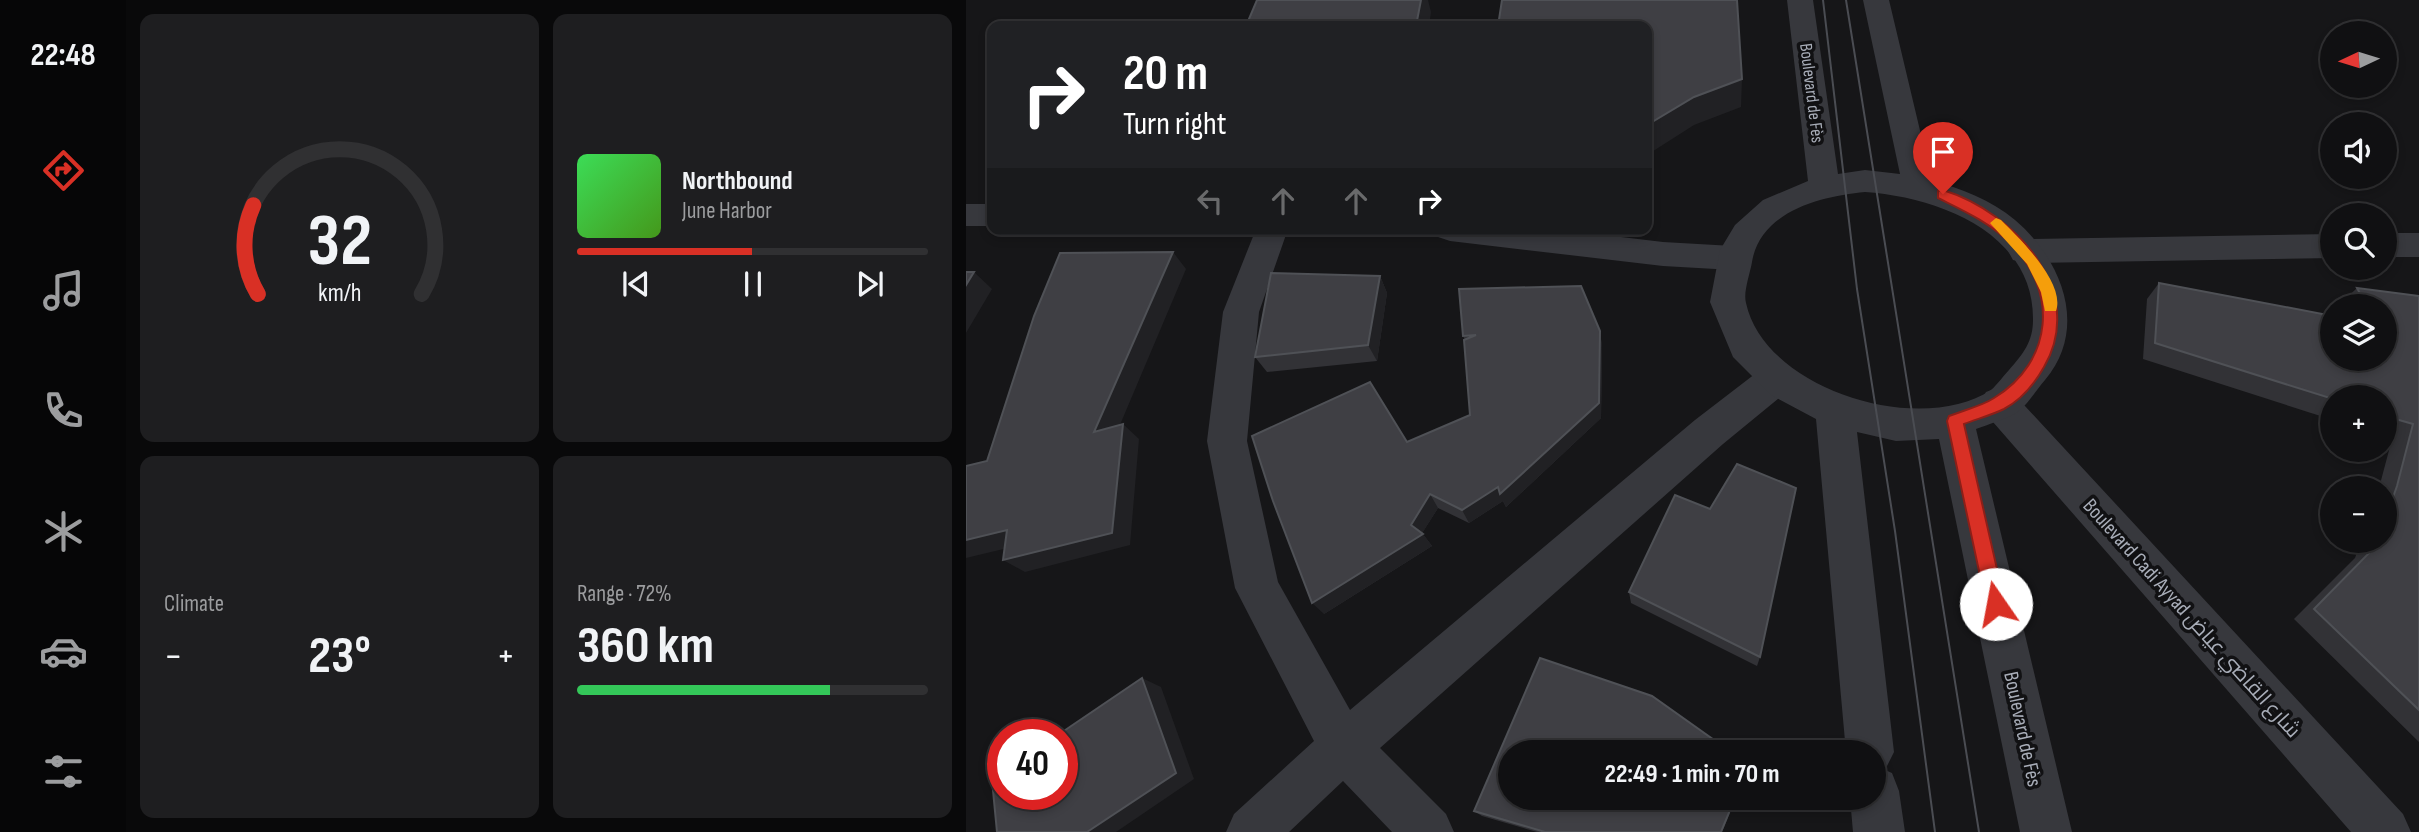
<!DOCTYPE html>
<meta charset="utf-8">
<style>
:root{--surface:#101012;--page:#1e1e20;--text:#f1f3f6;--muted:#9c9d9f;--line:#303032;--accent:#d93025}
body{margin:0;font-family:"Sofia Sans Condensed",Cairo,sans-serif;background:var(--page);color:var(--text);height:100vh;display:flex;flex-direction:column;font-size:26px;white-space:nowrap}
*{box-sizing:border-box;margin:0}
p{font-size:23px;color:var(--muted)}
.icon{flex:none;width:38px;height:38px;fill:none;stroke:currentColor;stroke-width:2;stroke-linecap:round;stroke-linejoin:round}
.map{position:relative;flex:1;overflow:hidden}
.details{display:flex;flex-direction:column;gap:14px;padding:14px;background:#09090a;width:840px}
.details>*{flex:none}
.banner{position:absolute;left:21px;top:21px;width:665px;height:214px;border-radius:14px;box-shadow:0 4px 10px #0003,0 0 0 2px var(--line);background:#202124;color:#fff;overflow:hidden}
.needle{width:46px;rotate:266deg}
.controls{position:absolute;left:1354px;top:21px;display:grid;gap:14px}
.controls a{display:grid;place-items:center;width:77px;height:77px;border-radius:50%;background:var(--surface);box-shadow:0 4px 10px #0003,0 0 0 2px var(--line);font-size:35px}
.speed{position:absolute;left:21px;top:719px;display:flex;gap:14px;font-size:35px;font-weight:700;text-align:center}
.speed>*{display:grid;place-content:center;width:91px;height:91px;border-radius:50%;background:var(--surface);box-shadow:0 4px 10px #0003,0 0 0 2px var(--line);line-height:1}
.speed .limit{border:10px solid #d22;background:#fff;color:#111}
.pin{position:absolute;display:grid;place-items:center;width:60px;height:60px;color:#fff;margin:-72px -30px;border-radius:50% 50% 50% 0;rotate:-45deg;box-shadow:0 0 7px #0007}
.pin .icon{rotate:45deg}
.me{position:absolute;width:77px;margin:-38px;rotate:348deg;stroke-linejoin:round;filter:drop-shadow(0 0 5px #0008)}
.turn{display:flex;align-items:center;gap:24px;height:147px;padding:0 21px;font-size:32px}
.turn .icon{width:91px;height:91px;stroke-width:2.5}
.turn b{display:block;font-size:49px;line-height:60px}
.lanes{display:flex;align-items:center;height:66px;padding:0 21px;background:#0003;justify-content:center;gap:35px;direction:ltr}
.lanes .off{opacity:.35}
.big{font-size:52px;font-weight:700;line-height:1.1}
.details .widget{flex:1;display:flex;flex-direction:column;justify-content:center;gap:10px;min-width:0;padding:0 24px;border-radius:14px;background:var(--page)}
.details .dial{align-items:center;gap:0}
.dial svg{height:182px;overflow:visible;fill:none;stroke:var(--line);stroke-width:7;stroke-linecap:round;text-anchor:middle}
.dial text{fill:var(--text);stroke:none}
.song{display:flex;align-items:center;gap:21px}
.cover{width:84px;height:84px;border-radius:10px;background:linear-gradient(135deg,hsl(130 70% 55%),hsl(100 70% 35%))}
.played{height:7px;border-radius:4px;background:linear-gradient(90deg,var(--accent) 50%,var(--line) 50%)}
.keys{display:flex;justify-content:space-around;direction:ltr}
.heat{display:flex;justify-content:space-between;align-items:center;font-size:38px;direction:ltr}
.charge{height:10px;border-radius:5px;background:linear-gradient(90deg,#34c759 72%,var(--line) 0)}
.details .tiles{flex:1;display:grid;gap:14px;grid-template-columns:repeat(2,1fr)}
.trip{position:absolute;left:532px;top:740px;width:388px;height:70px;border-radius:35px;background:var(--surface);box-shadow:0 4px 10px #0003,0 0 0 2px var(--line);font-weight:700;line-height:70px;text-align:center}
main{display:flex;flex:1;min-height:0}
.menu{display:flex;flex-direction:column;width:126px;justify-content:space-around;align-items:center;background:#060607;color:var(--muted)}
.menu .icon{width:49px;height:49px}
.menu .current{color:var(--accent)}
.menu b{font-size:32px;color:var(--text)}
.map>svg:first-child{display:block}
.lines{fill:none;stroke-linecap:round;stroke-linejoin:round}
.minor{fill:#37383d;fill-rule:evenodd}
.tertiary{fill:#37383d;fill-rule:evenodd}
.tram{stroke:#4a4c52;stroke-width:2}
.wall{fill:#323236}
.shaded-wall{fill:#212124}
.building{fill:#3f3f44;stroke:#4f5156;stroke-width:2}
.route{fill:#d93025;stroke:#8d1f18;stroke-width:2}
.slow{fill:#f59e0b}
.labels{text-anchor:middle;stroke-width:7;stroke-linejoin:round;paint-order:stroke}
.far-street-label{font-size:18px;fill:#a8adb8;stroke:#111113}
.street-label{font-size:21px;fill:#a8adb8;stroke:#111113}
</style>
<main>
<nav class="menu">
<b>22:48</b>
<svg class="icon current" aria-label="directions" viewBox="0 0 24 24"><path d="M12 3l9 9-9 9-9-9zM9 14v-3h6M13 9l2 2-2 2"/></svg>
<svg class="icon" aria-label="music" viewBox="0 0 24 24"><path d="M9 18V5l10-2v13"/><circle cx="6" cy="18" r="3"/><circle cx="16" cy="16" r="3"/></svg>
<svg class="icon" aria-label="phone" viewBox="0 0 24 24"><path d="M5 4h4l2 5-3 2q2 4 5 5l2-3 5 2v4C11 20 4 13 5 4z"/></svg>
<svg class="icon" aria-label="climate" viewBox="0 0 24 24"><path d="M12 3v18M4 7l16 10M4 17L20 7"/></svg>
<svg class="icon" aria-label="car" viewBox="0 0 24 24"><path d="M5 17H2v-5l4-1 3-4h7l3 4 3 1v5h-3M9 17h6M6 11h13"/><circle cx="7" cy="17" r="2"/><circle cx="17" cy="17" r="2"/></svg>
<svg class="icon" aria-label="filters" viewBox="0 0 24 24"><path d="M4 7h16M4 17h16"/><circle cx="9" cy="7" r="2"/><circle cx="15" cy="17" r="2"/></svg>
</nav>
<section class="details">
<div class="tiles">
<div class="widget dial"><svg viewBox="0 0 100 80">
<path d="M14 69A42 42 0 1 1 86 69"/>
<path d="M14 69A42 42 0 0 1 12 30" stroke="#d93025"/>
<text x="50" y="56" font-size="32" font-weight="700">32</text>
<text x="50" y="72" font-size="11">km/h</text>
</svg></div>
<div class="widget">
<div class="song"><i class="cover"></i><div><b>Northbound</b><p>June Harbor</p></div></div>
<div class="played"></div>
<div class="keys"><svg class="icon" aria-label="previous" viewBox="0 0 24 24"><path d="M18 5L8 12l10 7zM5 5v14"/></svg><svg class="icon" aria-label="pause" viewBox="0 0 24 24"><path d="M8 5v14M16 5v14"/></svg><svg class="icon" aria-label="next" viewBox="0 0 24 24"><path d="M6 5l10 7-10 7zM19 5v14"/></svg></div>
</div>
<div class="widget"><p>Climate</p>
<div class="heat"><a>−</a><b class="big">23°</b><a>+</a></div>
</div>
<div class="widget"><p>Range · 72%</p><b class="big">360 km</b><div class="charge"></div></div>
</div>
</section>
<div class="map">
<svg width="1453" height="832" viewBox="0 0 1453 832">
<rect width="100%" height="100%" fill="#161618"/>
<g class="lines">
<path class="minor" d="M0 204H26V226H0Z
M290 229H322L293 312 281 441 312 582 384 710 729 420 798 367 811 363 824 367 830 378 824 389 757 444 414 748 480 814 488 832H426L377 781 323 832H260L268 814 348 741 269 588 241 441 257 312Z
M468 229H588L697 242 767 246 779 249 784 258 779 267 767 270 697 266 484 241 472 237Z
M1419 233H1453V257H1419Z
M1367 234V258L1059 263 1047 260 1042 251 1047 242 1059 239Z
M1033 387 1046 392 1437 814 1445 832H1385L1020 414 1014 403 1020 392Z"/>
<path class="tertiary" d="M821 0H847L872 174 899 170 934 174 897 0H923L966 181C995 188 1025 200 1049 220 1096 260 1123 328 1079 380 1070 390 1061 406 1050 413 1038 420 1023 424 1010 429L1106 832H1054L973 439 930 441 891 432 928 752 919 770 926 773 933 791 939 832H887L884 798H908V752H880L850 419 805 395 767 357 744 302 754 250 769 225 797 200 842 181ZM899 192C971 197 1068 232 1067 320 1067 342 1057 354 1043 370 1037 376 1031 385 1025 390 954 437 799 390 780 303 777 292 784 274 786 262 794 211 856 196 899 192Z"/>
<path class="tram" d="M857 0 891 289 929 531 969 832
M880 0 1013 832"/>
</g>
<path class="wall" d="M414 276 421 293 411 361 301 372 289 357Z
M1193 283 1419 359V306H1375L1374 304 1391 288 1453 296V742L1328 619 1389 558 1395 541H1419V488H1413L1426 439 1419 437V397H1367V420L1177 359 1181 299Z
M493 289 634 331 636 347 635 418 540 507 537 501 503 523 472 508 456 533 466 546 358 614 441 442 504 415 499 340 497 336Z
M663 592 794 657 791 666 665 603Z
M770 798 756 832H571L516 816 508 811Z"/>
<path class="shaded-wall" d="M455 0H462L465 12 463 26H450Z
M776 79 775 107 728 125 681 155V125L728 97Z
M207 252 220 269 145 446 128 432Z
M8 272 26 289 0 333V285Z
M414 276 421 293 411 361 402 345Z
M634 331 636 347 635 418 540 507 537 501 503 523 496 510Z
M157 424 173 439 164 545 59 572 37 560Z
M464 494 472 508 455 535 457 534 466 546 358 614 346 603Z
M41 530 62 543 0 558V540Z
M176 678 195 687 228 779 150 832H121Z"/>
<path class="building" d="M291 0H455L450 26H280Z
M536 0H771L776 79 728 97 681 125V26H532Z
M207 252 128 432 157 424 146 533 37 560 41 530 0 540V466L21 461 68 316 94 253Z
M0 272H8L0 285Z
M305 273 414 276 402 345 289 357Z
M1193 283 1367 316V359H1419V306H1401L1391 288 1453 296V710L1348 609 1410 546 1412 541H1419V520L1431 486 1447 424 1419 416V397H1367V399L1189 343Z
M615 286 634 331 633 403 534 494 532 487 496 510 464 494 445 525 457 534 346 603 307 501 286 436 404 382 441 442 504 415 498 340 510 335 497 336 493 289Z
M771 464 830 488 794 657 663 592 709 495 744 509Z
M574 658 686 696 765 752H544V798H769L755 832H579L508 811Z
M176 678 210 773 121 832H31L26 780 37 773V794H96V735H92Z"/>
<path class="route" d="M977 190C1048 212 1122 291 1078 367 1069 383 1055 400 1038 409 1026 415 1011 419 998 424L1039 604 1036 610 1030 612 1023 610 1020 604 981 421 983 416C998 410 1016 406 1028 398 1087 362 1093 291 1044 243 1023 222 998 211 972 198V191Z"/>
<path class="slow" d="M1030 218 1035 220C1053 238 1100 283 1090 311H1079L1075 292 1061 264 1024 223Z"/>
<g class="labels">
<g class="far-street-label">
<text transform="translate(846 93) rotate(83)" y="6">Boulevard de Fès</text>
</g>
<g class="street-label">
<text transform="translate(1226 618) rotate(48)" y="7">Boulevard Cadi Ayyad شارع القاضي عياض</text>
<text transform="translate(1057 729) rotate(78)" y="7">Boulevard de Fès</text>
</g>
</g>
</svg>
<div class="controls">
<a><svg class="needle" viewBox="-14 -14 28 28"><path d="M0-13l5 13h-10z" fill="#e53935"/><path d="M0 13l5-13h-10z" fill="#9c9d9f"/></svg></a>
<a><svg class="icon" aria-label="sound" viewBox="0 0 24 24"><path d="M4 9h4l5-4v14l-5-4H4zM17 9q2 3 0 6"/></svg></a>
<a><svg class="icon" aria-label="search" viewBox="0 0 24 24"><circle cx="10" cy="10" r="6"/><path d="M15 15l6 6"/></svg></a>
<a><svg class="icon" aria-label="layers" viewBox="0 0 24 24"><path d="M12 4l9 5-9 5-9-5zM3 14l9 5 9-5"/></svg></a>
<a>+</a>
<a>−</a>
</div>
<div class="speed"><div class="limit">40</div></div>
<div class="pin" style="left:977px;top:194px;background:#d93025"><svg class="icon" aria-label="arrive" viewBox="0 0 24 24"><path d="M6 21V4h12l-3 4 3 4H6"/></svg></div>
<svg class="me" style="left:1030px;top:604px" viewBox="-20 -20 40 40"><circle r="19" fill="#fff"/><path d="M0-13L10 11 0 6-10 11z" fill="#d93025"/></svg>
<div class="trip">22:49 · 1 min · 70 m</div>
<div class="banner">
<div class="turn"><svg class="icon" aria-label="right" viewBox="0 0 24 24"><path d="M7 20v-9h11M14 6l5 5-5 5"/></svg><div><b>20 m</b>Turn right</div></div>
<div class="lanes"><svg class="icon off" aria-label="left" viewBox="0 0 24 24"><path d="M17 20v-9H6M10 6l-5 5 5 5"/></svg><svg class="icon off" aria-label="ahead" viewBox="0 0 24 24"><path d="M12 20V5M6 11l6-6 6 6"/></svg><svg class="icon off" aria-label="ahead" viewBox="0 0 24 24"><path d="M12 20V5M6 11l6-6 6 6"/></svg><svg class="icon" aria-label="right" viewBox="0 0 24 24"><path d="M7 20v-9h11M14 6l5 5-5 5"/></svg></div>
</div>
</div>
</main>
